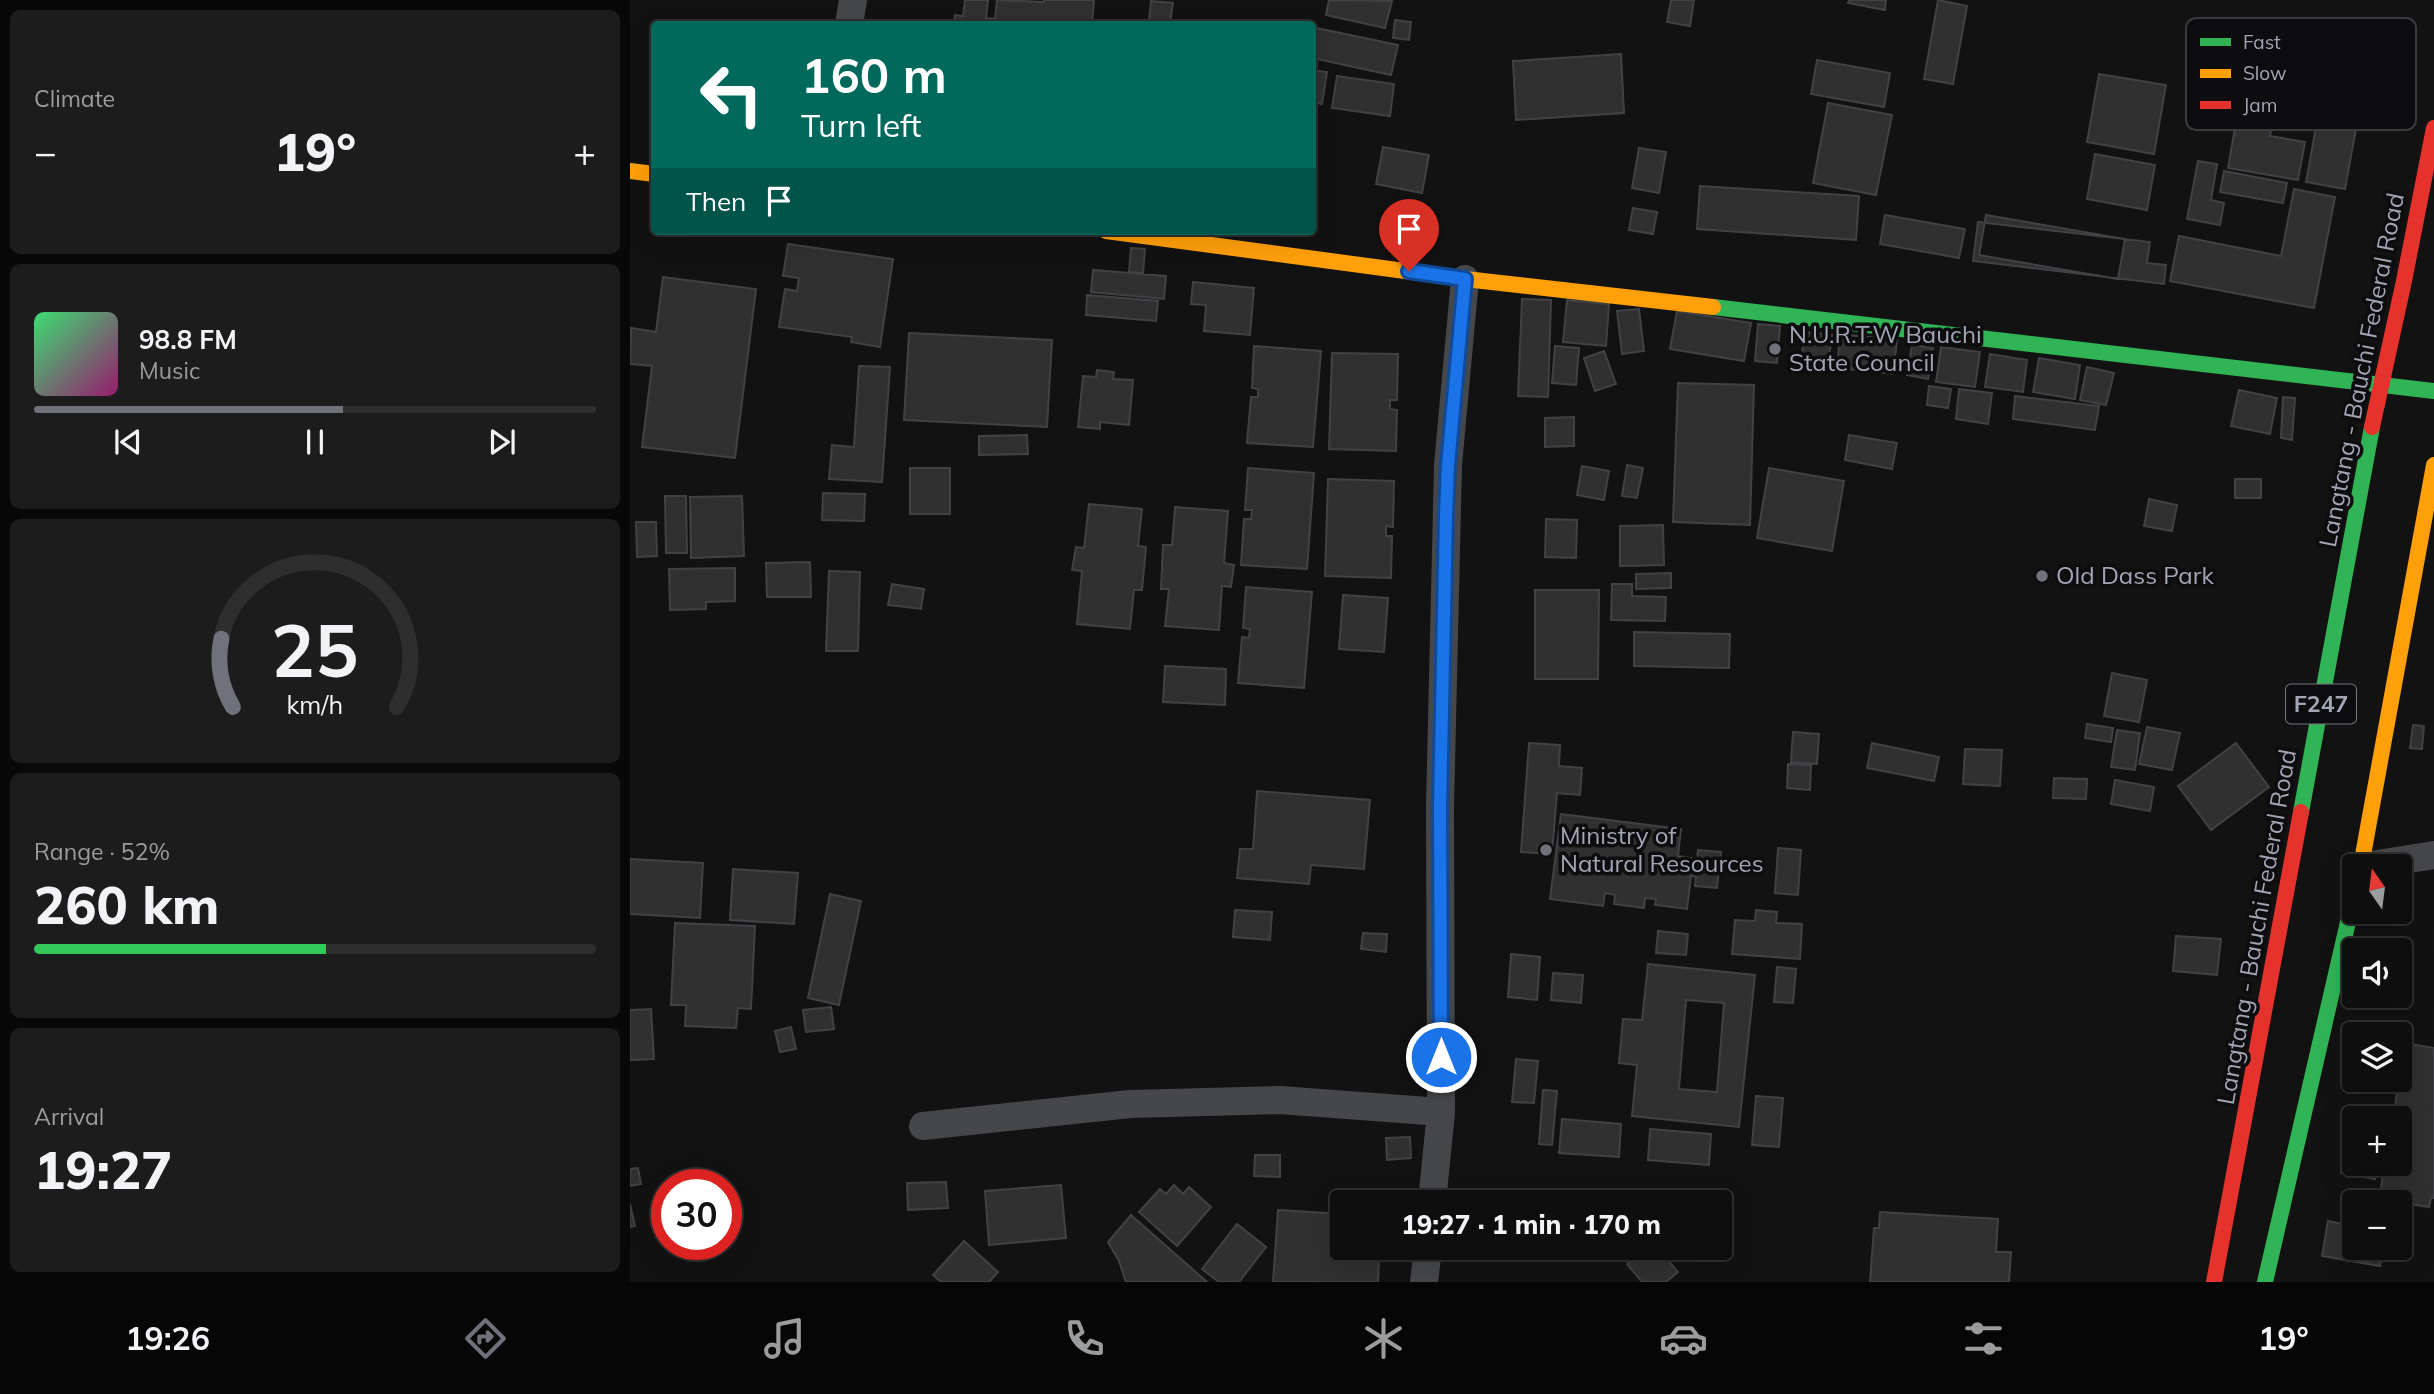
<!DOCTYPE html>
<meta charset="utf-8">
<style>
:root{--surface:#0e0e0e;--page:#1c1c1c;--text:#f1f3f6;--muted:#9b9c9e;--line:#2e2e2e;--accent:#70727b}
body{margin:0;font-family:Mulish,sans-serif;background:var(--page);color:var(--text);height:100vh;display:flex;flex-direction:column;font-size:26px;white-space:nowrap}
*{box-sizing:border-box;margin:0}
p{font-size:23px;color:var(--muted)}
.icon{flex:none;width:38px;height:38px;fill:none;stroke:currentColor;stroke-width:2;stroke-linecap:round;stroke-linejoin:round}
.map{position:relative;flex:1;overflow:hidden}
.panel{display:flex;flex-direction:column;gap:10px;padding:10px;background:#080808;width:630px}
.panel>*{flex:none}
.hud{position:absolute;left:21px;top:21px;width:665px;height:214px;border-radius:7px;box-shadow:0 7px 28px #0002,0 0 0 2px var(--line);background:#00695c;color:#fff;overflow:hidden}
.needle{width:46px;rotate:346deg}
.controls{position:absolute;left:1712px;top:854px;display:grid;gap:14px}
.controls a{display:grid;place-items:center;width:70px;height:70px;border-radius:7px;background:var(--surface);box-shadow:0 7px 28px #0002,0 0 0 2px var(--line);font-size:35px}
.speed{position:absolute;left:21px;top:1169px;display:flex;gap:14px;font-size:35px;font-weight:700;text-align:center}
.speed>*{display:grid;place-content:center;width:91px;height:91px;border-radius:50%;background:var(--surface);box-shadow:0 7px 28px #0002,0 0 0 2px var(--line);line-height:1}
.speed .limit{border:10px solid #d22;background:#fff;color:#111}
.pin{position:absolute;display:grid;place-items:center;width:60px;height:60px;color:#fff;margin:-72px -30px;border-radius:50% 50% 50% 0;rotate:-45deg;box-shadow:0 0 7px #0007}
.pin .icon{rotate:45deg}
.me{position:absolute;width:77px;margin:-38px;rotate:0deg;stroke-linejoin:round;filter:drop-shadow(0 0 5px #0008)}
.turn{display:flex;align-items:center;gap:24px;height:147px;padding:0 35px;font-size:32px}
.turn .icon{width:91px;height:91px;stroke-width:2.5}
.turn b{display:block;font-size:49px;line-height:60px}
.then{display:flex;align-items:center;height:66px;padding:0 35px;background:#0003;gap:14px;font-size:26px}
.big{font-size:52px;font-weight:800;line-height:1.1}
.panel .card{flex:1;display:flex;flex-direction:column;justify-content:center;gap:10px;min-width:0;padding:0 24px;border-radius:10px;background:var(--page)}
.panel .dial{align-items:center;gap:0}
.dial svg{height:182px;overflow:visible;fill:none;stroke:var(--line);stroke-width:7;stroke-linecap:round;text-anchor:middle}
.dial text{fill:var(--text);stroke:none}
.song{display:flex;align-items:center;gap:21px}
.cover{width:84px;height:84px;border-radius:10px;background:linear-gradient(135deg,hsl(140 70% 55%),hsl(320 70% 35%))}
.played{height:7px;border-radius:4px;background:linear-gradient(90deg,var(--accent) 55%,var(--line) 55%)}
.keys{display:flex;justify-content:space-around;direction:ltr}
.heat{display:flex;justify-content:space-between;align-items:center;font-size:38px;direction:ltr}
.charge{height:10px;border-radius:5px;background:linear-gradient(90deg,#34c759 52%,var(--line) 0)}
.trip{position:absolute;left:700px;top:1190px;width:402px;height:70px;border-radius:7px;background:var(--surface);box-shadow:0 7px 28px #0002,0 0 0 2px var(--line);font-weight:800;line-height:70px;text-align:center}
.tabs{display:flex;height:112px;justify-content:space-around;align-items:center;background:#060606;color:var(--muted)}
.tabs .icon{width:49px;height:49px}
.tabs .current{color:var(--accent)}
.tabs b{font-size:32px;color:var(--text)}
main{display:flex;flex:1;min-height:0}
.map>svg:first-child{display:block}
.building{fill:#303031;stroke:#414246;stroke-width:2;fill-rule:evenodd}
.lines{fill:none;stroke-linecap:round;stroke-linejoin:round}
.street{stroke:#46474b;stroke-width:28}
.fast{stroke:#30b455;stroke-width:16}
.slow{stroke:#ff9f0a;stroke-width:16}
.jam{stroke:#e5322d;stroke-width:16}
.route-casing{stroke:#114b97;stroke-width:18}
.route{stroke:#1a73e8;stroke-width:12}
.poi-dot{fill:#70727b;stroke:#0d0c0e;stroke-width:2.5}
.labels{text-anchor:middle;stroke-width:7;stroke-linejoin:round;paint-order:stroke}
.shield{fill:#0d0c0e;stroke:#757882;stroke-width:2}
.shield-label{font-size:23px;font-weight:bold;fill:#a2a6b4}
.poi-label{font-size:24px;fill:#a2a6b4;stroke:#0d0c0e;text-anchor:start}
.street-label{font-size:24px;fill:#a2a6b4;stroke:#0d0c0e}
.key{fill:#0d0c0e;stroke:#3a3a40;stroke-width:2}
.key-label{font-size:19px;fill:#a2a6b4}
</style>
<main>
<section class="panel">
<div class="card"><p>Climate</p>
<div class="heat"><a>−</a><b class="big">19°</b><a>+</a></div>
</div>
<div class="card">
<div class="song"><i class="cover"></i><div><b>98.8 FM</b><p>Music</p></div></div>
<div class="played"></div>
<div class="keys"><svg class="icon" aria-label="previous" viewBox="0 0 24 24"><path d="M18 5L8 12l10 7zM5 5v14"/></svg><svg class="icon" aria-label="pause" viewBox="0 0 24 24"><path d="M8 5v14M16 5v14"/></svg><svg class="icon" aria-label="next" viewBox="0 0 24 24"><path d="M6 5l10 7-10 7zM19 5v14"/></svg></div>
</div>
<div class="card dial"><svg viewBox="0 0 100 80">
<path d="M14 69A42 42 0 1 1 86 69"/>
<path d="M14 69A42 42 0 0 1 9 39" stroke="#70727b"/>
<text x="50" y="56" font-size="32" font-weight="700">25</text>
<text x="50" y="72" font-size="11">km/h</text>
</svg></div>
<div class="card"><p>Range · 52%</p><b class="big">260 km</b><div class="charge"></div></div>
<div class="card"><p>Arrival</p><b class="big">19:27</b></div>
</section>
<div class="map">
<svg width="1804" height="1282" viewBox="0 0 1804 1282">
<rect width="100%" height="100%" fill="#121212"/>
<path class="building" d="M335 0H358L356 18 365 19 367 0 414 2V0H464L462 24H324L325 15 333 16Z
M699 0 762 1 755 28 696 15Z
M1041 0H1064L1060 26 1037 22Z
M1219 0H1256L1255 10 1218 3Z
M1308 0 1337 6 1323 84 1294 79Z
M521 1 543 3 540 23 519 21Z
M765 20 781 22 779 40 763 38Z
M682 27 768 45 761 75 682 58Z
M991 54 994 113 886 120 883 61Z
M1699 56 1738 63 1715 189 1676 182Z
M1187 60 1260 73 1254 107 1181 94Z
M1616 65 1689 78 1684 103 1647 96 1640 136 1675 142 1668 180 1598 168Z
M682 70 697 72 692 104 682 102Z
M1469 74 1536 85 1524 154 1457 142Z
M707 76 764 84 760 116 702 108Z
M1198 103 1262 115 1246 195 1183 183Z
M753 147 799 155 792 193 746 184Z
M1009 148 1036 152 1029 193 1002 188Z
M1465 154 1525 165 1517 210 1457 199Z
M1568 161 1587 164 1581 200 1594 203 1590 225 1557 219Z
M1594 171 1657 183 1653 203 1590 192Z
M1070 186 1229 196 1226 240 1067 229Z
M1664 189 1705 197 1684 308 1540 281 1549 236 1651 256Z
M1003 208 1027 212 1023 234 999 230Z
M1255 215 1335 229 1329 258 1250 244Z
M1356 215 1495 239 1488 279 1349 255Z
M1348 222 1520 242 1517 263 1536 265 1534 284 1343 261Z
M158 244 263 259 250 347 221 342 222 337 149 327 155 289 167 291 169 278 153 276Z
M501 248 515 249 513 273 499 272Z
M463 270 536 276 534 299 461 292Z
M33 277 126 289 105 458 12 447 22 366 0 364 1 328 26 332Z
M563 282 624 288 620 335 574 331 576 305 561 304Z
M457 295 528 301 526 321 456 315Z
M892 299 921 300 918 397 888 396Z
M937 300 979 304 976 346 933 342Z
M1009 309 1014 351 992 354 987 311Z
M1047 311 1121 323 1114 361 1040 349Z
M1128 324 1150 326 1147 363 1125 361Z
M1175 332 1202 335 1198 365 1171 361Z
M279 333 422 340 417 427 274 420Z
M1210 334 1267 340 1263 374 1207 368Z
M1282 345 1303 348 1298 379 1277 375Z
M624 346 691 351 683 447 617 443 621 397H628V389L622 388Z
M925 346 949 348 946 385 922 383Z
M1311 347 1350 352 1345 387 1306 382Z
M974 351 986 384 965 391 954 358Z
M702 353 768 354 767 400H760V409L767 410 766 451 699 449Z
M1360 354 1397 360 1393 392 1355 387Z
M1409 358 1450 365 1445 399 1403 392Z
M229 366 260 367 252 482 199 479 202 445 224 447Z
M1457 367 1484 373 1476 405 1450 400Z
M467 370 484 372 483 379 503 380 499 425 470 422V429L448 427 453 376 466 377Z
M1048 383 1124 385 1120 525 1043 522Z
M1299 386 1321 389 1318 408 1297 405Z
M1329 389 1362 393 1358 424 1326 419Z
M1609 390 1647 398 1640 434 1601 426Z
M1385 396 1469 406 1465 430 1383 419Z
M1653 397 1665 398 1662 440 1651 438Z
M944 417V446L915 447V418Z
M397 435 398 454 349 455V436Z
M1219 435 1267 443 1262 469 1215 460Z
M997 465 1013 468 1007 498 992 496Z
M952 466 979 471 974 500 947 495Z
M280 468H320V514H280Z
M618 468 684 473 677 569 611 565 614 519H621L622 510H615Z
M1139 468 1214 481 1202 551 1127 538Z
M698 479 764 481 763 527 756 526V536H762L761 578 695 576Z
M1605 479H1631V498H1605Z
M193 493 235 494 234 521 192 520Z
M35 496H56L57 553H36Z
M112 496 114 556 61 558 60 497Z
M1519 499 1547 505 1542 531 1514 526Z
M459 504 512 509 508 546 516 547 512 590H504L500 629 447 624 452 571 442 570 446 547 454 548Z
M545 507 598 511 594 563 604 565 601 587 592 586 589 630 535 626 539 589H531L533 545H542Z
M916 519 947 520 946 558 915 557Z
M6 522H26L27 556 7 557Z
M1033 525 1034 565 990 566V526Z
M180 562 181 597H137L136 563Z
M105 568V601L76 602V609L40 610 39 569Z
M199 571 230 572 228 651H196Z
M1041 573V588L1006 589V574Z
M262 584 294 589 291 609 258 605Z
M982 584H1002V596L1036 597 1035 621 981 620Z
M616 587 682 592 674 688 608 683 612 637 619 638 620 629 613 628Z
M905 590H969L968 679H905Z
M713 595 758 598 754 652 709 649Z
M1004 632 1100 634 1099 668 1004 666Z
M535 666 596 669 595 705 533 702Z
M1482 673 1517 680 1509 722 1474 716Z
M1457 724 1483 728 1481 742 1455 738Z
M1783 725 1794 726 1792 749 1780 748Z
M1517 727 1550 733 1542 770 1509 764Z
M1487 730 1510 733 1505 770 1481 767Z
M1163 732 1189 734 1187 764 1161 762Z
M899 743 930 745 929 766 952 768 950 795 927 793 922 854 891 852Z
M1242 743 1309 757 1304 781 1237 768Z
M1606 743 1639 787 1581 830 1548 786Z
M1335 749 1372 750 1370 786 1333 784Z
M1158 764 1181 765 1180 790 1157 788Z
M1424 778 1457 779 1456 799 1423 798Z
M1485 780 1524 787 1520 811 1481 804Z
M627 791 740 800 734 869 681 865 679 884 607 878 610 849H623Z
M931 814 1051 829 1048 856 1067 859 1068 850 1091 852 1087 888 1065 886 1066 877 1061 876 1057 909 1025 905 1026 899 1015 898 1014 908 984 904 985 895 975 893 973 906 920 899Z
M1148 848 1171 850 1168 895 1145 893Z
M0 859 73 863 70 918 0 914Z
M103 869 168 873 164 924 100 920Z
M200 894 231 901 209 1005 178 998Z
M605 910 642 912 640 940 603 937Z
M1126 910 1147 912 1146 923 1172 924 1170 959 1102 954 1105 920 1125 921Z
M45 923 125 926 121 1009 108 1008 106 1028 55 1026 56 1005H41Z
M1028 931 1058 934 1056 955 1026 953Z
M733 933 757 934 756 952 731 949Z
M1546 936 1591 939 1587 975 1543 971Z
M881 954 910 957 907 1000 878 997Z
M1018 964 1125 975 1109 1127 1002 1116 1007 1065 989 1063 993 1019 1012 1020ZM1056 1000 1094 1003 1087 1092 1049 1089Z
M1147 967 1166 969 1163 1003 1144 1002Z
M923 973 953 975 951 1003 921 1000Z
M201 1007 204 1029 176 1032 173 1010Z
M21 1009 24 1059 0 1060V1010Z
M161 1027 166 1049 150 1052 145 1031Z
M1775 1043 1804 1048V1198H1801L1799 1207 1749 1199 1755 1164H1769V1118H1763Z
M886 1059 908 1061 904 1103 882 1102Z
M913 1090 927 1091 922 1145 909 1144Z
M1126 1096 1153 1098 1149 1147 1122 1145Z
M932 1119 991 1124 989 1157 929 1153Z
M1719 1120H1724V1164H1747L1745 1179 1711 1173Z
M1020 1129 1081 1134 1079 1165 1018 1160Z
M780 1137 781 1158 757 1160 756 1138Z
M625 1155H650V1177L624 1176Z
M8 1168 11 1184 0 1186V1169Z
M316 1182 318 1208 278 1210 277 1183Z
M431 1185 436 1238 359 1245 355 1191Z
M544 1185 553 1194 559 1187 581 1207 547 1246 509 1212 530 1189 536 1194Z
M0 1204 5 1226 0 1227Z
M648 1210 712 1214V1248H733V1258L749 1259 748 1282H643Z
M1250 1212 1368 1219 1366 1252H1381L1379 1282H1240L1244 1228H1249Z
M501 1215 577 1282H496L489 1261 478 1242Z
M1698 1221 1724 1226V1248H1753L1750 1266 1692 1256Z
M607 1224 636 1247 609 1282H589L572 1269Z
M334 1241 368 1272 359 1282H311L303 1275Z
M1016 1248H1027L1048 1272 1036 1282H1012L997 1264Z"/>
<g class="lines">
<path class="street" d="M219 24 223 0
M1735 866 1804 855
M293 1126 500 1104 650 1100 811 1112
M802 1202 811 1112 810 807 818 465 835 279
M794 1282 798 1248"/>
<path class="fast" d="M1083 307 1804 391
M1671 812 1742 427
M1635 1282 1724 896"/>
<path class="slow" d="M0 171 24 174
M476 231 835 279 1083 307
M1731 866 1804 465"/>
<path class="jam" d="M1742 427 1774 281 1804 128
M1584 1282 1671 812"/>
</g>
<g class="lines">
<defs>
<path id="route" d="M779 271 835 279 818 465 816 515 810 807 811 1057"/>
</defs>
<use href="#route" class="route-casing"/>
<use href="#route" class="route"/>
</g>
<g class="poi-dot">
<circle cx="1145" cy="349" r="7"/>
<circle cx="1412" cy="576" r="7"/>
<circle cx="916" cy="850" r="7"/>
</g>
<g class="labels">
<rect class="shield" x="1656" y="684.5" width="70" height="39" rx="5"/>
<g class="shield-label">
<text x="1691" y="712">F247</text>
</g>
<g class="poi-label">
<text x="1159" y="343">N.U.R.T.W Bauchi<tspan x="1159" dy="28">State Council</tspan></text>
<text x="1426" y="584">Old Dass Park</text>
<text x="930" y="844">Ministry of<tspan x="930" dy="28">Natural Resources</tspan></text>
</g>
<g class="street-label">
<text transform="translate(1732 370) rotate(-79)" y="8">Langtang - Bauchi Federal Road</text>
<text transform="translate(1627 927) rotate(-80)" y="8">Langtang - Bauchi Federal Road</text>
</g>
</g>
<rect x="1556" y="18" width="230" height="112" rx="10" class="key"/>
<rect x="1570" y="38" width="31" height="8" fill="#30b455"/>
<rect x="1570" y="69" width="31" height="9" fill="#ff9f0a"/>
<rect x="1570" y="101" width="31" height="8" fill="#e5322d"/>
<g class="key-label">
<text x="1613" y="49">Fast</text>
<text x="1613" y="80">Slow</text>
<text x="1613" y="112">Jam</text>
</g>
</svg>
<div class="controls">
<a><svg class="needle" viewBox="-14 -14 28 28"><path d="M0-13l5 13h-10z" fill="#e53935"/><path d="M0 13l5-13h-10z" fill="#9b9c9e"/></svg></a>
<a><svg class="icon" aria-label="sound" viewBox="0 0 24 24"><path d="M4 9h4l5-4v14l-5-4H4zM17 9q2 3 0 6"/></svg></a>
<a><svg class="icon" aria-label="layers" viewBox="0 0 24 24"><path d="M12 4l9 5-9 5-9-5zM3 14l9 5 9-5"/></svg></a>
<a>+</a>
<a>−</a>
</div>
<div class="speed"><div class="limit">30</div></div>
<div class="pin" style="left:779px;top:271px;background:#d93025"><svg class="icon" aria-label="arrive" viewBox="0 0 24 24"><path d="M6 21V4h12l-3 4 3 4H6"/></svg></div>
<svg class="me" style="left:811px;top:1057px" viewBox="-20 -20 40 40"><circle r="17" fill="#1a73e8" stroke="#fff" stroke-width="3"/><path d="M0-11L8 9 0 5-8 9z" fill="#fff"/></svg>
<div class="trip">19:27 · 1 min · 170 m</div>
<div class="hud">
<div class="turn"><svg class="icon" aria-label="left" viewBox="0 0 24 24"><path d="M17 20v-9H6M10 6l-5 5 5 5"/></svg><div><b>160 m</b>Turn left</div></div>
<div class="then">Then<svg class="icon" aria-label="arrive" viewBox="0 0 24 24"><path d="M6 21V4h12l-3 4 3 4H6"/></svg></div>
</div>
</div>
</main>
<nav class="tabs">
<b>19:26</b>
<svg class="icon current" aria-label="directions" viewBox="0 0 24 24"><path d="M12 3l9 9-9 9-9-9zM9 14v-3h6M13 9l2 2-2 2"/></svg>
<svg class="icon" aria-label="music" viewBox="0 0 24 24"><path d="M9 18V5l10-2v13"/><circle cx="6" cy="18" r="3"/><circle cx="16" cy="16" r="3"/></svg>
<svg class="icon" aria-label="phone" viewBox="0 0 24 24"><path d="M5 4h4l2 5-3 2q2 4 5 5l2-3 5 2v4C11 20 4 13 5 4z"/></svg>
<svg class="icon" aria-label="climate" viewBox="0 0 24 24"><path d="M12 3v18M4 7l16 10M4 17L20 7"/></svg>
<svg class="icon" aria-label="car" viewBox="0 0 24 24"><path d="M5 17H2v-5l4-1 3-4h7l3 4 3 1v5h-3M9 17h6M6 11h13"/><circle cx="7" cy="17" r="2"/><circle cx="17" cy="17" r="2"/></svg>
<svg class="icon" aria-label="filters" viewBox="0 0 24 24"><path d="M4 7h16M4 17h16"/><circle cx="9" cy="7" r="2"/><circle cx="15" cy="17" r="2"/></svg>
<b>19°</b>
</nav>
